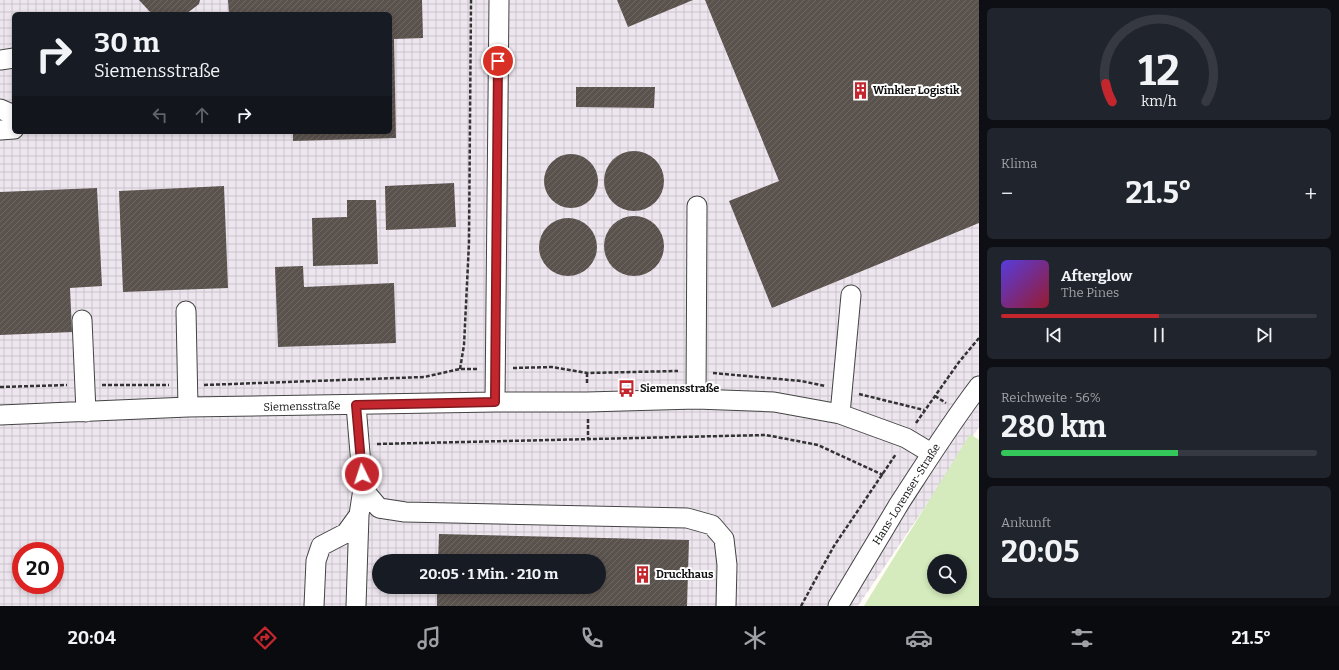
<!DOCTYPE html>
<html lang="de">
<meta charset="utf-8">
<style>
:root{--surface:#171b24;--page:#20242c;--text:#f1f3f6;--muted:#9ea1a6;--line:#363941;--accent:#c4262e}
body{margin:0;font-family:Bitter,serif;background:var(--page);color:var(--text);height:100vh;display:flex;flex-direction:column;font-size:15px;white-space:nowrap}
*{box-sizing:border-box;margin:0}
p{font-size:13px;color:var(--muted)}
.icon{flex:none;width:22px;height:22px;fill:none;stroke:currentColor;stroke-width:2;stroke-linecap:round;stroke-linejoin:round}
.map{position:relative;flex:1;overflow:hidden}
.sheet{display:flex;flex-direction:column;gap:8px;padding:8px;background:#0d0f14;width:360px}
.sheet>*{flex:none}
.guide{position:absolute;left:12px;top:12px;width:380px;height:122px;border-radius:6px;box-shadow:0 2px 6px #0003;background:#171b24;color:var(--text);overflow:hidden}
.tools{position:absolute;left:927px;top:554px;display:grid;gap:8px}
.tools a{display:grid;place-items:center;width:40px;height:40px;border-radius:50%;background:var(--surface);box-shadow:0 2px 6px #0003;font-size:20px}
.speed{position:absolute;left:12px;top:542px;display:flex;gap:8px;font-size:20px;font-weight:700;text-align:center}
.speed>*{display:grid;place-content:center;width:52px;height:52px;border-radius:50%;background:var(--surface);box-shadow:0 2px 6px #0003;line-height:1}
.speed .limit{border:6px solid #d22;background:#fff;color:#111}
.pin{position:absolute;display:grid;place-items:center;width:34px;height:34px;color:#fff;margin:-17px;border:2px solid #fff;border-radius:50%;box-shadow:0 1px 4px #0007}
.me{position:absolute;width:44px;margin:-22px;rotate:356deg;stroke-linejoin:round;filter:drop-shadow(0 0 3px #0008)}
.turn{display:flex;align-items:center;gap:14px;height:84px;padding:0 16px;font-size:18px}
.turn .icon{width:52px;height:52px;stroke-width:2.5}
.turn b{display:block;font-size:28px;line-height:34px}
.lanes{display:flex;align-items:center;height:38px;padding:0 16px;background:#0003;justify-content:center;gap:20px;direction:ltr}
.lanes .off{opacity:.35}
.big{font-size:30px;font-weight:700;line-height:1.1}
.sheet .tile{flex:1;display:flex;flex-direction:column;justify-content:center;gap:6px;min-width:0;padding:0 14px;border-radius:6px;background:var(--page)}
.sheet .dial{align-items:center;gap:0}
.dial svg{height:104px;overflow:visible;fill:none;stroke:var(--line);stroke-width:7;stroke-linecap:round;text-anchor:middle}
.dial text{fill:var(--text);stroke:none}
.song{display:flex;align-items:center;gap:12px}
.cover{width:48px;height:48px;border-radius:6px;background:linear-gradient(135deg,hsl(250 70% 55%),hsl(350 70% 35%))}
.played{height:4px;border-radius:2px;background:linear-gradient(90deg,var(--accent) 50%,var(--line) 50%)}
.keys{display:flex;justify-content:space-around;direction:ltr}
.heat{display:flex;justify-content:space-between;align-items:center;font-size:22px;direction:ltr}
.charge{height:6px;border-radius:3px;background:linear-gradient(90deg,#34c759 56%,var(--line) 0)}
.trip{position:absolute;left:372px;top:554px;width:234px;height:40px;border-radius:20px;background:var(--surface);box-shadow:0 2px 6px #0003;font-weight:700;line-height:40px;text-align:center}
.tab-bar{display:flex;height:64px;justify-content:space-around;align-items:center;background:#090b0e;color:var(--muted)}
.tab-bar .icon{width:28px;height:28px}
.tab-bar .selected{color:var(--accent)}
.tab-bar b{font-size:18px;color:var(--text)}
main{display:flex;flex:1;min-height:0}
.map>svg:first-child{display:block}
.industrial{fill:url(#industrial-grid);fill-rule:evenodd}
.grass{fill:#d5ebbd;fill-rule:evenodd}
.building{fill:url(#building-hatch)}
.lines{fill:none;stroke-linecap:round;stroke-linejoin:round}
.minor-casing{stroke:#444;stroke-width:21}
.path{stroke:#333;stroke-width:2.5;stroke-dasharray:4 2;stroke-linecap:butt}
.minor{stroke:#fff;stroke-width:19}
.route-casing{stroke:#7f191e;stroke-width:10}
.route{stroke:#c4262e;stroke-width:7}
.labels{text-anchor:middle;stroke-width:4;stroke-linejoin:round;paint-order:stroke}
.poi-label{font-size:11px;font-weight:bold;fill:#111;stroke:#fff;text-anchor:start}
.street-label{font-size:11px;fill:#111;stroke:#fff}
</style>
<main>
<div class="map">
<svg width="979" height="606" viewBox="0 0 979 606">
<defs>
<pattern id="industrial-grid" width="8" height="8" patternUnits="userSpaceOnUse"><rect width="8" height="8" fill="#eee6ef"/><path d="M0 4h8M4 0v8" fill="none" stroke="#cbc4cc"/></pattern>
<pattern id="building-hatch" width="6" height="6" patternUnits="userSpaceOnUse"><rect width="6" height="6" fill="#5a524d"/><path d="M-1 1l2-2M0 6l6-6M5 7l2-2" fill="none" stroke="#6d6662"/></pattern>
</defs>
<rect width="100%" height="100%" fill="#fffdf5"/>
<path class="industrial" d="M0 0H979V427L858 606H0ZM14 14H390V132H14ZM21 551H55V585H21ZM379 561H599V587H379Z"/>
<path class="grass" d="M970 434 979 440V606H864ZM934 561H960V587H934Z"/>
<path class="building" d="M139 0H200L199 4 186 14H152Z
M228 0H422L423 38 394 39 396 138 293 141V132H390V14H229Z
M617 0H693L628 27Z
M705 0H979V223L772 308 729 201 779 181Z
M576 87H655L654 108 576 107Z
M604 181a30 30 0 1 1 60 0a30 30 0 1 1-60 0Z
M544 181a27 27 0 1 1 54 0a27 27 0 1 1-54 0Z
M454 183 456 227 386 230 385 186Z
M224 186 228 288 123 292 119 191Z
M97 188 102 286 70 288 72 332 0 335V192Z
M347 200H376L378 264 313 266 312 218 347 217Z
M604 246a30 30 0 1 1 60 0a30 30 0 1 1-60 0Z
M539 247a29 29 0 1 1 58 0a29 29 0 1 1-58 0Z
M303 266 304 287 394 283 396 343 278 347 275 267Z
M439 534 689 540 687 606H437V587H599V561H438Z"/>
<g class="lines">
<defs>
<path id="minor" d="M0 60 14 58
M0 109 14 115
M0 130 14 129
M186 311 188 407
M82 320 86 412
M696 399 697 206
M495 402 499 0
M356 405 363 489 379 508 405 512 687 518 712 525 724 539 727 565 726 606
M840 414 851 295
M0 415 188 407 495 402H587L696 399 774 402 840 414 906 438 931 453
M314 606 316 561 321 546 346 533 359 515
M356 606 359 515 363 489
M838 606C858 572 879 538 899 504 925 464 950 424 979 386"/>
</defs>
<use href="#minor" class="minor-casing"/>
<path class="path" d="M513 368 552 367 587 373 678 371
M460 369 464 345 469 243 471 0
M587 373V384
M713 373 801 381 825 386
M102 385H169
M204 385 424 377 460 369H478
M0 387 67 385
M859 394 924 410
M935 396 946 403
M588 419V439
M916 423 959 362 979 338
M377 444 766 435 818 445 883 475
M801 606 834 546 896 454"/>
<use href="#minor" class="minor"/>
</g>
<g class="lines">
<defs>
<path id="route" d="M362 474 356 405 495 402 498 61"/>
</defs>
<use href="#route" class="route-casing"/>
<use href="#route" class="route"/>
</g>
<defs>
<symbol id="building-bare" viewBox="-9 -9 18 18"><path d="M-4-6H4V6H1V3H-1V6H-4ZM-2.5-4.3h1.7v1.8h-1.7ZM.8-4.3h1.7v1.8H.8ZM-2.5-1h1.7V.8h-1.7ZM.8-1h1.7V.8H.8Z" fill="#c4262e" stroke="#fff" stroke-width="2.5" paint-order="stroke"/></symbol>
<symbol id="bus-bare" viewBox="-9 -9 18 18"><path d="M-5-6H5V4H4V6H2V4H-2V6H-4V4H-5ZM-3.5-4V0h7V-4ZM-3.5 1.2v1.5H-2V1.2ZM2 1.2v1.5H3.5V1.2Z" fill="#c4262e" stroke="#fff" stroke-width="2.5" paint-order="stroke"/></symbol>
</defs>
<g fill-rule="evenodd">
<use href="#building-bare" x="848" y="78" width="25" height="25"/>
<use href="#bus-bare" x="614" y="376" width="25" height="25"/>
<use href="#building-bare" x="630" y="562" width="25" height="25"/>
</g>
<g class="labels">
<g class="poi-label">
<text x="873" y="94">Winkler Logistik</text>
<text x="640" y="392">Siemensstraße</text>
<text x="656" y="578">Druckhaus</text>
</g>
<g class="street-label">
<text transform="translate(302 406) rotate(-1)" y="4">Siemensstraße</text>
<text transform="translate(906 494) rotate(-58)" y="4">Hans-Lorenser-Straße</text>
</g>
</g>
</svg>
<div class="tools">
<a><svg class="icon" aria-label="search" viewBox="0 0 24 24"><circle cx="10" cy="10" r="6"/><path d="M15 15l6 6"/></svg></a>
</div>
<div class="speed"><div class="limit">20</div></div>
<div class="pin" style="left:498px;top:61px;background:#d93025"><svg class="icon" aria-label="arrive" viewBox="0 0 24 24"><path d="M6 21V4h12l-3 4 3 4H6"/></svg></div>
<svg class="me" style="left:362px;top:474px" viewBox="-20 -20 40 40"><circle r="17" fill="#c4262e" stroke="#fff" stroke-width="3"/><path d="M0-11L8 9 0 5-8 9z" fill="#fff"/></svg>
<div class="trip">20:05 · 1 Min. · 210 m</div>
<div class="guide">
<div class="turn"><svg class="icon" aria-label="right" viewBox="0 0 24 24"><path d="M7 20v-9h11M14 6l5 5-5 5"/></svg><div><b>30 m</b>Siemensstraße</div></div>
<div class="lanes"><svg class="icon off" aria-label="left" viewBox="0 0 24 24"><path d="M17 20v-9H6M10 6l-5 5 5 5"/></svg><svg class="icon off" aria-label="ahead" viewBox="0 0 24 24"><path d="M12 20V5M6 11l6-6 6 6"/></svg><svg class="icon" aria-label="right" viewBox="0 0 24 24"><path d="M7 20v-9h11M14 6l5 5-5 5"/></svg></div>
</div>
</div>
<section class="sheet">
<div class="tile dial"><svg viewBox="0 0 100 80">
<path d="M14 69A42 42 0 1 1 86 69"/>
<path d="M14 69A42 42 0 0 1 9 55" stroke="#c4262e"/>
<text x="50" y="56" font-size="32" font-weight="700">12</text>
<text x="50" y="72" font-size="11">km/h</text>
</svg></div>
<div class="tile"><p>Klima</p>
<div class="heat"><a>−</a><b class="big">21.5°</b><a>+</a></div>
</div>
<div class="tile">
<div class="song"><i class="cover"></i><div><b>Afterglow</b><p>The Pines</p></div></div>
<div class="played"></div>
<div class="keys"><svg class="icon" aria-label="previous" viewBox="0 0 24 24"><path d="M18 5L8 12l10 7zM5 5v14"/></svg><svg class="icon" aria-label="pause" viewBox="0 0 24 24"><path d="M8 5v14M16 5v14"/></svg><svg class="icon" aria-label="next" viewBox="0 0 24 24"><path d="M6 5l10 7-10 7zM19 5v14"/></svg></div>
</div>
<div class="tile"><p>Reichweite · 56%</p><b class="big">280 km</b><div class="charge"></div></div>
<div class="tile"><p>Ankunft</p><b class="big">20:05</b></div>
</section>
</main>
<nav class="tab-bar">
<b>20:04</b>
<svg class="icon selected" aria-label="directions" viewBox="0 0 24 24"><path d="M12 3l9 9-9 9-9-9zM9 14v-3h6M13 9l2 2-2 2"/></svg>
<svg class="icon" aria-label="music" viewBox="0 0 24 24"><path d="M9 18V5l10-2v13"/><circle cx="6" cy="18" r="3"/><circle cx="16" cy="16" r="3"/></svg>
<svg class="icon" aria-label="phone" viewBox="0 0 24 24"><path d="M5 4h4l2 5-3 2q2 4 5 5l2-3 5 2v4C11 20 4 13 5 4z"/></svg>
<svg class="icon" aria-label="climate" viewBox="0 0 24 24"><path d="M12 3v18M4 7l16 10M4 17L20 7"/></svg>
<svg class="icon" aria-label="car" viewBox="0 0 24 24"><path d="M5 17H2v-5l4-1 3-4h7l3 4 3 1v5h-3M9 17h6M6 11h13"/><circle cx="7" cy="17" r="2"/><circle cx="17" cy="17" r="2"/></svg>
<svg class="icon" aria-label="filters" viewBox="0 0 24 24"><path d="M4 7h16M4 17h16"/><circle cx="9" cy="7" r="2"/><circle cx="15" cy="17" r="2"/></svg>
<b>21.5°</b>
</nav>
